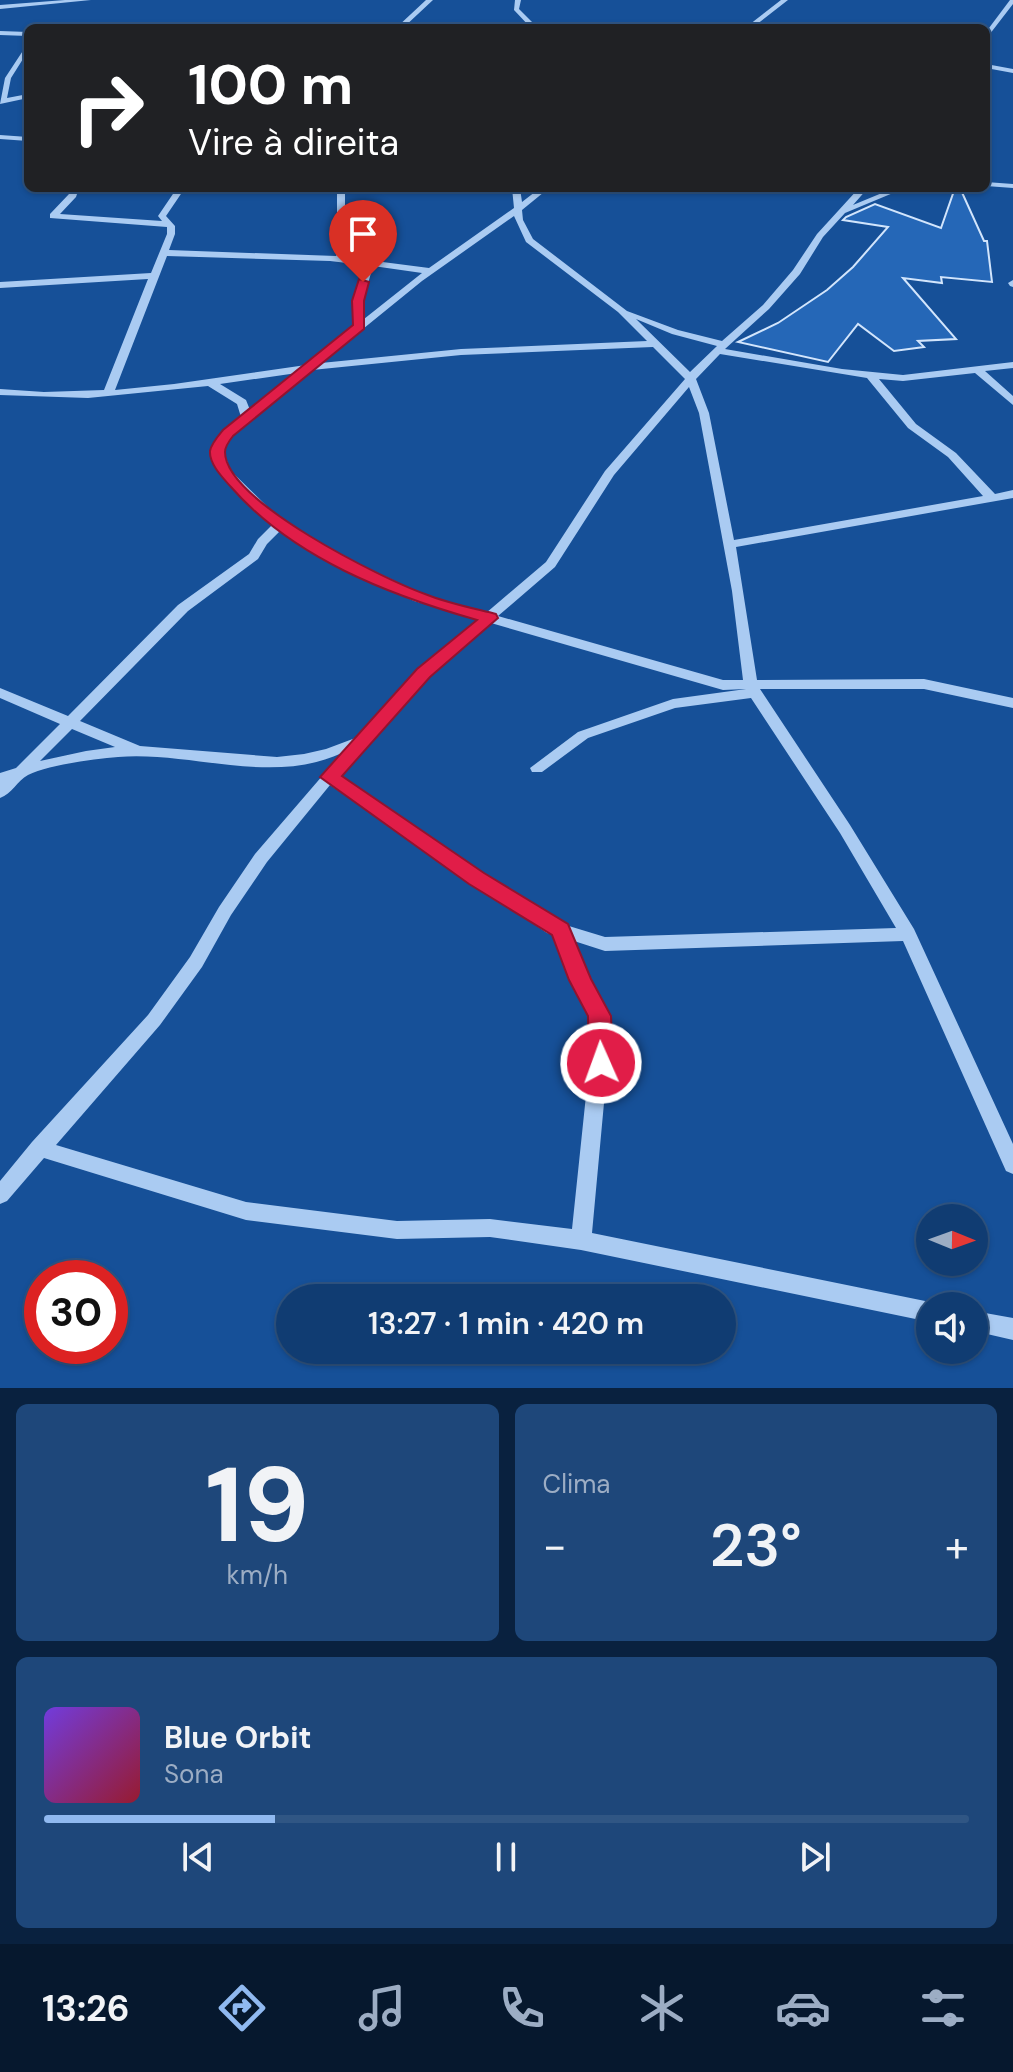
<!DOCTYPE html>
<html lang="pt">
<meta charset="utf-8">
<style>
:root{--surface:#103c72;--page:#1e477a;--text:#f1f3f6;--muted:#9cadc4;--line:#305684;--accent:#90b9f0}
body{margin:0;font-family:"DM Sans",sans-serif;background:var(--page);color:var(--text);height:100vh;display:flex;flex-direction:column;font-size:30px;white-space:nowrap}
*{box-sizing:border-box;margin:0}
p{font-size:26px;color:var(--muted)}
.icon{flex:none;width:44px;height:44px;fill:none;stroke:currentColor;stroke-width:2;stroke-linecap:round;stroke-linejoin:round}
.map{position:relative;height:1388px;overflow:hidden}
.details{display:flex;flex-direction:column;gap:16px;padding:16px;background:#09213f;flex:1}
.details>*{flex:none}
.guide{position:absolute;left:24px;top:24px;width:966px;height:168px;border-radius:12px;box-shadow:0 2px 6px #0004,0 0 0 2px var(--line);background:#202124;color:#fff;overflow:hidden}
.needle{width:52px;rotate:91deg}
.buttons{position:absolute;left:916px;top:1204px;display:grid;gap:16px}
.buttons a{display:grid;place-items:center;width:72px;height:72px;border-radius:50%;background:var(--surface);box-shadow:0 2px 6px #0004,0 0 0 2px var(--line);font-size:40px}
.speed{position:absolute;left:24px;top:1260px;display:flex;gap:16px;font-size:40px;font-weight:700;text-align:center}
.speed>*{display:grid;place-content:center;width:104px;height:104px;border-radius:50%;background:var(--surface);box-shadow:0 2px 6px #0004,0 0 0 2px var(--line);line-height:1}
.speed .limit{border:12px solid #d22;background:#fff;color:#111}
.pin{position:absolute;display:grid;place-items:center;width:68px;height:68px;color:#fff;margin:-82px -34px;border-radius:50% 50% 50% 0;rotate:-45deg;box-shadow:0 0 8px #0007}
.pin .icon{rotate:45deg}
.me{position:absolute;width:88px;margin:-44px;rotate:358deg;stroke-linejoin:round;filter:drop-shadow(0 0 6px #0008)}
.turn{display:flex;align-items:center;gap:28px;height:168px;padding:0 32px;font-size:36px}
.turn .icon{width:104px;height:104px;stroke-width:2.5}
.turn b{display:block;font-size:56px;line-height:68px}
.big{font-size:60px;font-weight:600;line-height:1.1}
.details .card{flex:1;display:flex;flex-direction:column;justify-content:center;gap:12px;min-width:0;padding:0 28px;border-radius:12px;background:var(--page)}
.details .dial{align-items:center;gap:0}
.dial b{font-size:104px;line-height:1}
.song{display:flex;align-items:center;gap:24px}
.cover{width:96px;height:96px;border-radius:12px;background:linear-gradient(135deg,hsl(260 70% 55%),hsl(350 70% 35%))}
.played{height:8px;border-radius:4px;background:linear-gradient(90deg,var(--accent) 25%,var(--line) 25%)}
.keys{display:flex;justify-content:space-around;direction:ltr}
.heat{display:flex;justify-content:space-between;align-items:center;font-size:44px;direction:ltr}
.details .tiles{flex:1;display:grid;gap:16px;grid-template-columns:1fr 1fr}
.card:last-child{grid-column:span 2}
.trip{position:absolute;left:276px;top:1284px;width:460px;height:80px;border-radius:40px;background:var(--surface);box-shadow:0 2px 6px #0004,0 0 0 2px var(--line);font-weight:600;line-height:80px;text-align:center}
.menu{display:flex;height:128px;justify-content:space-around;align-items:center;background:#06182e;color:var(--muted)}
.menu .icon{width:56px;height:56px}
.menu .selected{color:var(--accent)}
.menu b{font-size:36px;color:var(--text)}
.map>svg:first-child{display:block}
.building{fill:#2567b7;stroke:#d2e5fc;stroke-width:2}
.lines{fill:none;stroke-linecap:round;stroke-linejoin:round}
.minor{fill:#aacbf2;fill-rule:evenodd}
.route{fill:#e11d48;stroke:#92132f;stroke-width:2}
</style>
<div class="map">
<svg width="1013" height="1388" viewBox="0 0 1013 1388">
<rect width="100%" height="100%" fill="#165098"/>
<path class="building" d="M955 188H960L984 241H987L992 282 941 277 942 283 903 278 956 339 918 341 924 347 894 351 858 324 828 362 738 342 778 323 827 290 853 267 888 227 843 220 846 217 875 204 941 228Z"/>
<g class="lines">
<path class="minor" d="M65 0H91L0 9V5Z
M426 0H433L403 28H396Z
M515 0H521L519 9 538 28H531L514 10Z
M781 0H788L752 28H745Z
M1010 0H1013V4L986 39V32Z
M0 31 28 32V36L0 35Z
M28 43V51L11 78 7 98 28 94V98L0 104 5 78Z
M986 64 1013 69V73L986 68Z
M0 135 28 137V141L0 139Z
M986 182 1013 184V188L986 186Z
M71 188H79L76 197 60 214 162 221 158 216 177 188H185L166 216 175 226V234L169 250 336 256 357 228 354 221 337 212V188H345V211L361 218 365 228 344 257 429 268 514 208 512 188H520L522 202 540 188H549L522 210 523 220 533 239 627 311 678 330 722 341 763 305 793 270 817 234 859 188H868L853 205 894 188H905L845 213 823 237 800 274 769 309 725 349 842 369 903 375 1013 362V368L985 371 1013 396V405L975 373 903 381 879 379 916 424 956 453 995 494 1013 490V498L736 547 757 680 924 679 1013 698V708L924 689H760L850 825 914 929 1013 1144V1174L1006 1171 903 941 605 951 574 941 588 979 608 1016 610 1038 592 1233 930 1302 938 1306H930V1322L581 1250 490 1237 397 1239 246 1220 44 1158 7 1201 0 1204V1181L32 1142 148 1015 190 957 219 907 255 854 342 753C271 786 192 751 118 757 94 759 48 765 28 775 17 781 12 794 0 798V773L16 768 60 724 0 698V688L68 716 178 605 249 554 258 539 272 525 221 473 211 448 224 431 241 417 237 404 208 386 88 398 0 395V389L44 392 104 390 148 279 0 288V282L151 273 167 234V227L50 218V214L69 194ZM514 216 526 242 618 312 647 341 461 349 321 363 422 281ZM167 256 330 261 364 265 353 301 354 326 306 365 174 384 115 390ZM373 266 422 273 364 319 363 301ZM636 319 672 334 717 346 690 372ZM653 347 685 379 605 471 546 562 486 613 424 595 322 546 283 522 230 470 223 448 232 435 312 370 461 355ZM720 354 867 378 908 428 948 457 983 496 734 540 709 413 696 379ZM297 373 250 410 246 400 220 384ZM689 387 699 413 732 591 743 680H723L498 616 555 567 614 475ZM280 531 314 552 414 601 479 619 419 670 358 737 326 749 304 754 277 757 140 746 80 721 188 611 258 559 267 544ZM491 623 723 690 746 689 673 699 578 732 530 768 532 772H542L588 738 675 708 751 698 840 833 896 928 605 937 559 923 338 776 429 676ZM72 729 115 747 86 751 40 761ZM330 785 547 933 555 935 571 980 590 1016 592 1038 572 1229 490 1219 397 1221 246 1202 56 1145 160 1025 202 967 231 915 267 862Z
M1013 280V287L1010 286 1008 283Z
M974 1311 1013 1318V1340L974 1331Z"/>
</g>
<path class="route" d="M359 279 369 282 364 301V329L233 436C229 441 225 446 225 452 225 501 383 579 425 594 447 603 472 608 496 614L498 618 430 677 342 776 484 873 568 924 591 979 611 1016 613 1063 609 1070 601 1073 593 1070 589 1063 588 1016 569 980 552 935 469 884 320 777 417 669 477 620C389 595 293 558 231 487 223 478 209 464 210 451 211 444 218 436 223 430L353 325 352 301Z"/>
</svg>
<div class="buttons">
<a><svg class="needle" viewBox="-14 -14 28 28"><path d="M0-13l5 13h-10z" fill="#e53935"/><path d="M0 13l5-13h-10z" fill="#9cadc4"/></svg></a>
<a><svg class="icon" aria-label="sound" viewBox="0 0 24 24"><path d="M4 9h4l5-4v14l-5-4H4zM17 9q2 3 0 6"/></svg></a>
</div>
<div class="speed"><div class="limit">30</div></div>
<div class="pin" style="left:363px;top:282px;background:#d93025"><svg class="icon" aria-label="arrive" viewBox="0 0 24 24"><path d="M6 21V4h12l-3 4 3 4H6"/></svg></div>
<svg class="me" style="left:601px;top:1063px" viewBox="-20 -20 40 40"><circle r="17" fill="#e11d48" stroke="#fff" stroke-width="3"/><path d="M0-11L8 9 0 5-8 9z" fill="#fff"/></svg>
<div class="trip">13:27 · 1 min · 420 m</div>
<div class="guide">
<div class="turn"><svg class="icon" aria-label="right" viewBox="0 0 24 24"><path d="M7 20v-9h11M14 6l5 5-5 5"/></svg><div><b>100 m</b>Vire à direita</div></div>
</div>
</div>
<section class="details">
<div class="tiles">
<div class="card dial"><b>19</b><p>km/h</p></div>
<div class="card"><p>Clima</p>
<div class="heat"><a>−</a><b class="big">23°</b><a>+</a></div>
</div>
<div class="card">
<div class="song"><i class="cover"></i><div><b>Blue Orbit</b><p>Sona</p></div></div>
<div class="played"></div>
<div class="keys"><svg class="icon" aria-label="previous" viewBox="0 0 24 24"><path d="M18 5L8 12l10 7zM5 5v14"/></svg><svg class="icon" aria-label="pause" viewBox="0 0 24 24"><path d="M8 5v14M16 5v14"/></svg><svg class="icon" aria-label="next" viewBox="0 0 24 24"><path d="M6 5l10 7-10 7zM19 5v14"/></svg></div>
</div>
</div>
</section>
<nav class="menu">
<b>13:26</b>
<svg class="icon selected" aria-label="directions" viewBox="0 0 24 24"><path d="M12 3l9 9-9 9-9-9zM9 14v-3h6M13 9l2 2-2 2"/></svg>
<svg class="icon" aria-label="music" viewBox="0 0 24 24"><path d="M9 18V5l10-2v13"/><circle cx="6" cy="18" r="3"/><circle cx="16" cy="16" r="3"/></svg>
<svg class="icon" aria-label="phone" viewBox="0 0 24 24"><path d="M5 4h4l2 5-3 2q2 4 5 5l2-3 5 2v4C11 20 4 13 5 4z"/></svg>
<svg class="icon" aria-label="climate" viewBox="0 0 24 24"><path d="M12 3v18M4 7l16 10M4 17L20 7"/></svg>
<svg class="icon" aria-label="car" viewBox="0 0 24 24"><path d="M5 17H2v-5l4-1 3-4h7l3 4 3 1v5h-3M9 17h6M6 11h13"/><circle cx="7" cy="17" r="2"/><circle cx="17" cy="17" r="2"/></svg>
<svg class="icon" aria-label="filters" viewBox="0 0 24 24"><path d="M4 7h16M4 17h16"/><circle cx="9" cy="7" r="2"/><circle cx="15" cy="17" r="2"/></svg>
</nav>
